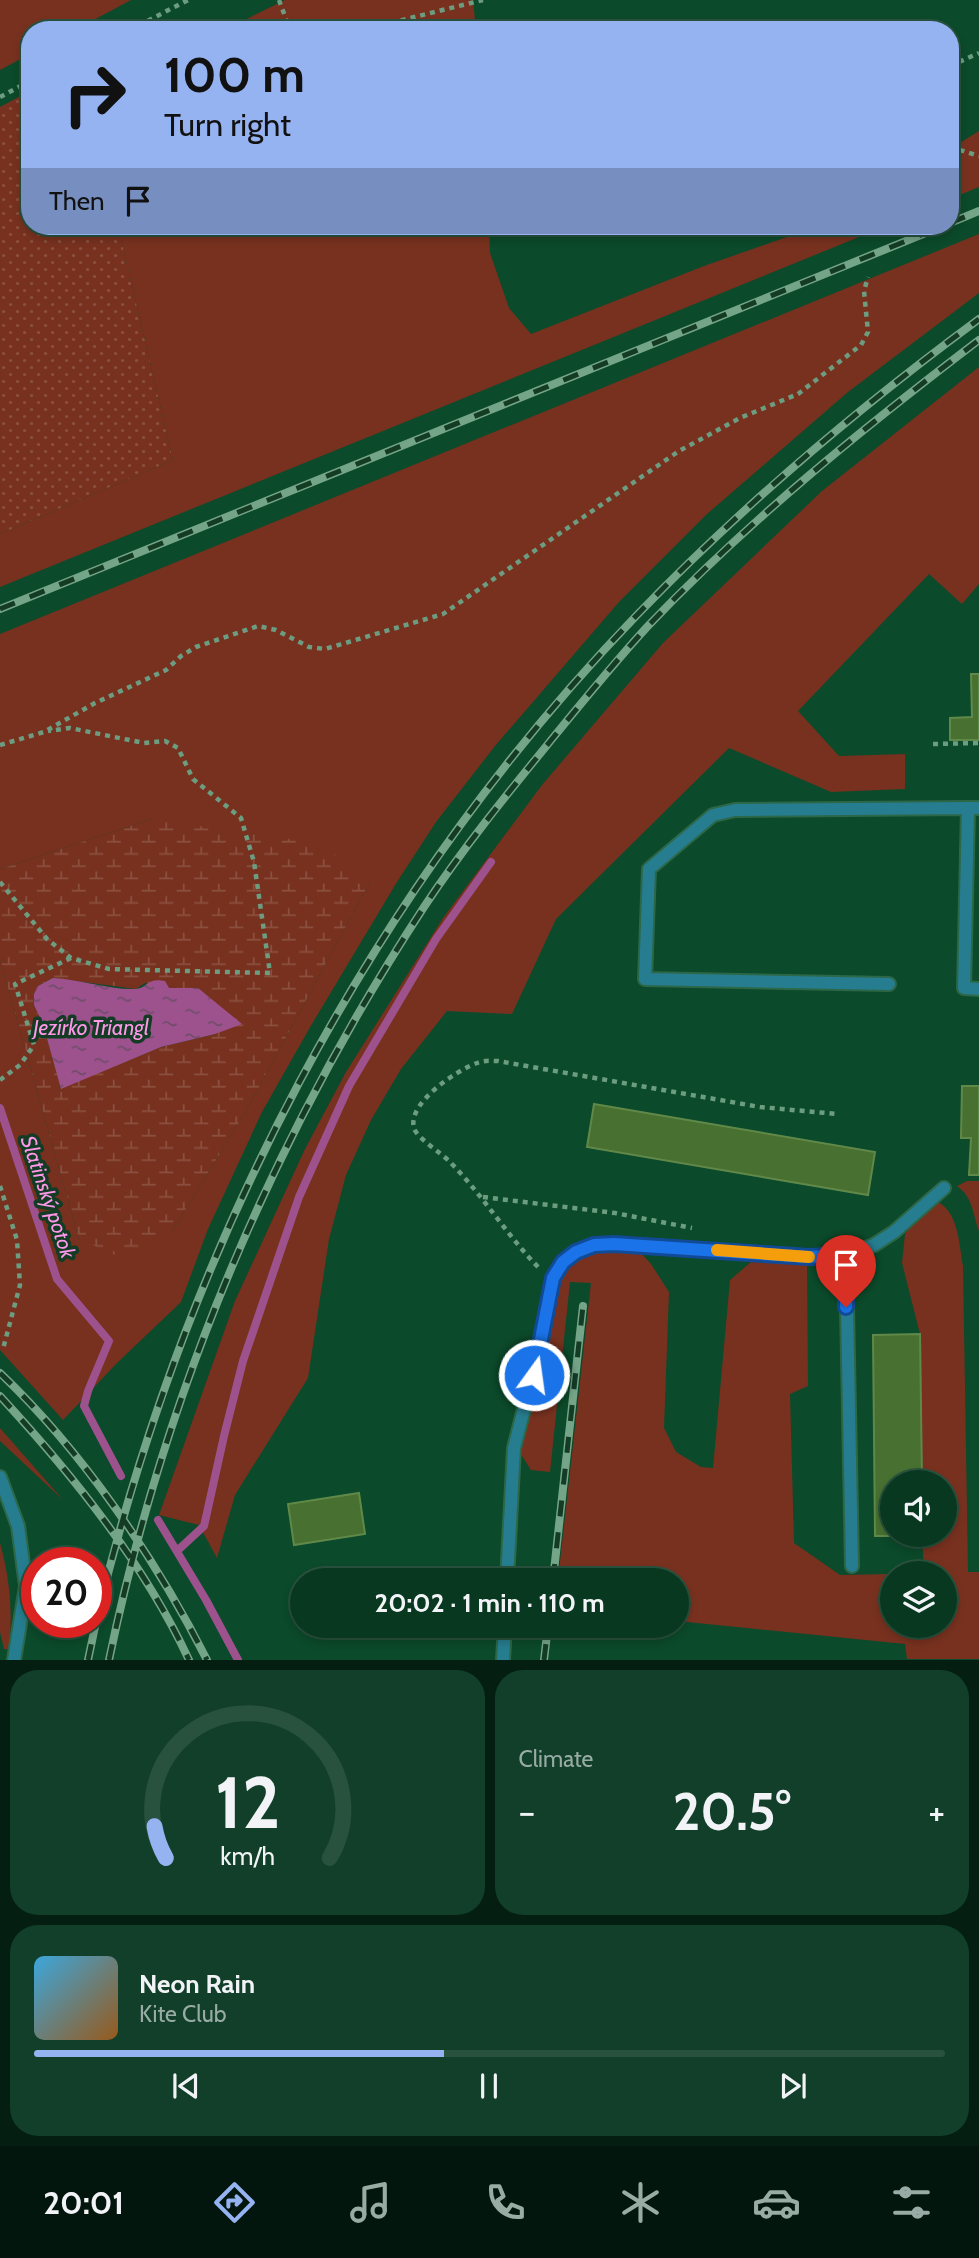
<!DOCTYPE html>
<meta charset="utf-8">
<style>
:root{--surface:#083820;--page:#113f29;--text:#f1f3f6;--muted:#98aca5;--line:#29523e;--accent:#95b2f1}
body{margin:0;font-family:Cabin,sans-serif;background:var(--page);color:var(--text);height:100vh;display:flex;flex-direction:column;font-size:26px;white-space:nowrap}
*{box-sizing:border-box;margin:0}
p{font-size:23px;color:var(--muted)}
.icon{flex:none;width:38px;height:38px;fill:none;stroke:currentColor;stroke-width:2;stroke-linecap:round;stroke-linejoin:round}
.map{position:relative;height:1660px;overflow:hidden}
.drawer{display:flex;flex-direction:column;gap:10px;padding:10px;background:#041f12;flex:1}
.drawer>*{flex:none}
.hud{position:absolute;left:21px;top:21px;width:938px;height:214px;border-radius:28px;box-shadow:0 4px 10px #0003,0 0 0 2px var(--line);background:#95b2f1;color:#111;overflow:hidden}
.buttons{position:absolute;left:880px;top:1470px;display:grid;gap:14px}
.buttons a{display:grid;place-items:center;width:77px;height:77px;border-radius:50%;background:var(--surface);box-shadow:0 4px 10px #0003,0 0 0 2px var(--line);font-size:35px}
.speed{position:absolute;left:21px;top:1547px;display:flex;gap:14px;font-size:35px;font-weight:700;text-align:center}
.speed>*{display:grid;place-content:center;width:91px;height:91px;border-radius:50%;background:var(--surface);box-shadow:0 4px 10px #0003,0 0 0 2px var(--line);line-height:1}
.speed .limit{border:10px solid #d22;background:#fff;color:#111}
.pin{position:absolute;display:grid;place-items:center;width:60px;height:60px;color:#fff;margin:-72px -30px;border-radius:50% 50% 50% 0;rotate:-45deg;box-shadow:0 0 7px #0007}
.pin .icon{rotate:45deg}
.me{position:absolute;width:77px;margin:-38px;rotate:14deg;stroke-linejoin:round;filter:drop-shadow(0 0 5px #0008)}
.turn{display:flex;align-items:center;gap:24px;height:147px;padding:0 28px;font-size:32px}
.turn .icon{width:91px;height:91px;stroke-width:2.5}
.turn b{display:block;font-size:49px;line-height:60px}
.then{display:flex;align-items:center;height:66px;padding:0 28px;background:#0003;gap:14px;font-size:26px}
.big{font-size:52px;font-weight:700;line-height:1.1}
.drawer .tile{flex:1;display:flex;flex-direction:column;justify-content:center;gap:10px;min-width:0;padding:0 24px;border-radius:28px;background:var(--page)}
.drawer .dial{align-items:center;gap:0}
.dial svg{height:182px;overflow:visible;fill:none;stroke:var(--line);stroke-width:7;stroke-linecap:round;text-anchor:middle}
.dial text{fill:var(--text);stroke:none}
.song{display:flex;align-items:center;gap:21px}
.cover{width:84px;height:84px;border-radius:10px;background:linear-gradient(135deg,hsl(200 70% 55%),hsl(30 70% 35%))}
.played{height:7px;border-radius:4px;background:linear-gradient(90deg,var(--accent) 45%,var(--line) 45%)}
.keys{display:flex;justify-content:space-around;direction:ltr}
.heat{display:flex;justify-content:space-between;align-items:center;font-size:38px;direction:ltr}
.drawer .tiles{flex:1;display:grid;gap:10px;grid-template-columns:1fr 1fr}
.tile:last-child{grid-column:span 2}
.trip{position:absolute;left:290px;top:1568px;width:399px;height:70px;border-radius:35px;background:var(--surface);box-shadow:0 4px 10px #0003,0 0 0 2px var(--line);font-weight:700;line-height:70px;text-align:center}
.dock{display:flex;height:112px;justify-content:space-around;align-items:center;background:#03160d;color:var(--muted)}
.dock .icon{width:49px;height:49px}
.dock .current{color:var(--accent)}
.dock b{font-size:32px;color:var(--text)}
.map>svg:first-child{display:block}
.grass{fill:#78311f}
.wetland{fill:url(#wetland-marsh);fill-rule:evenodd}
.park{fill:url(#park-dots)}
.water{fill:url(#water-ripples)}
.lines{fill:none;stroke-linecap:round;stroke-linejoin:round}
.stream{stroke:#9d528e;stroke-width:8}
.building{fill:#487031;stroke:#608949;stroke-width:2}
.lane-casing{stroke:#2c6748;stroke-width:16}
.path{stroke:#6c9d81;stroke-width:4.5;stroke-dasharray:5 5;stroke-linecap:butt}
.lane{stroke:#267d8f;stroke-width:12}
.rail-casing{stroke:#75a589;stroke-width:8}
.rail{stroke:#143c25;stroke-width:5;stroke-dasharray:16;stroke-linecap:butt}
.route-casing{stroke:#114b97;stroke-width:18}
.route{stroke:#1a73e8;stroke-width:12}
.slow{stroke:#f59e0b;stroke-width:12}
.labels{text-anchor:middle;stroke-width:7;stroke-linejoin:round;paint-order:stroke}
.water-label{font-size:21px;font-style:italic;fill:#ff98e9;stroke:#143c25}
</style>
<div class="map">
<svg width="979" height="1660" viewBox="0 0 979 1660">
<defs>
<pattern id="wetland-marsh" width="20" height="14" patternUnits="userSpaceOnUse" patternTransform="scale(1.75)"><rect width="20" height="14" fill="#78311f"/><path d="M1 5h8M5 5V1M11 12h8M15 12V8" fill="none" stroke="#8a4f3e"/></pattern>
<pattern id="park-dots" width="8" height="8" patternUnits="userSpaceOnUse" patternTransform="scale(1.75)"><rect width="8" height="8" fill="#78311f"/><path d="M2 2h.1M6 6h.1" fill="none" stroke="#8a4f3e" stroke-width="1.8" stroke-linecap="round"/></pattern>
<pattern id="water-ripples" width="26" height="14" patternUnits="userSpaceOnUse" patternTransform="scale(1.75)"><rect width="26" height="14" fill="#9d528e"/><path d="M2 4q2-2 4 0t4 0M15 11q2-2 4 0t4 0" fill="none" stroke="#714d6a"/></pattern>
</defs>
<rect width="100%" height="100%" fill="#0b4a2a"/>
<path class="grass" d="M0 0H131L75 30H30V54L0 70Z
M285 0H473L476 30H224Z
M979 131V187L950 199V149Z
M118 226H489L490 253 509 308 531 334 704 266 818 226H886L0 587V534L173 460Z
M979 234V293L848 392 707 514 619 602 495 746 436 822 397 882 309 1029 262 1112 208 1229 181 1302 116 1364 63 1420 0 1350V960L79 1239 170 1235 246 1111 370 882 152 819 0 869V634Z
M979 367V584L962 604 929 574 798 711 839 756 905 754V789L831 792 729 748 556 919 512 1014 447 1011 401 1069 371 1120 346 1175 329 1239 308 1378 235 1495 217 1558 199 1525 159 1515 235 1301 305 1149 346 1072 443 918 542 785 663 643 822 491Z
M967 1181H979V1231C973 1215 973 1197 957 1186Z
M936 1201C959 1211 959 1245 963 1266L968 1572H979V1659H907L905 1644 677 1621V1580H558L591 1283 570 1282 550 1472 531 1470 522 1456 520 1446 558 1284C572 1250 607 1247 640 1252L651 1264 669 1292 664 1428 676 1452 701 1467 713 1468 730 1280 751 1262 807 1265 808 1386 790 1394 794 1543 840 1575 892 1574V1626H945V1573H924L922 1535H945V1482H922L920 1334 902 1263 905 1234 912 1223Z
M0 1428 63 1500 0 1441Z
M0 1543C10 1579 13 1613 9 1649H4L0 1632Z"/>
<path class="wetland" d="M152 819 322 844 370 882 246 1111 170 1235 124 1259 79 1239 0 960V869ZM53 978 136 989 145 983 169 988H198L215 1034 161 1047 61 1088 43 1024 34 1005V994L38 986Z"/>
<path class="park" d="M30 91V226H118L173 460 0 534V107Z"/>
<path class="water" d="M53 978C79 979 110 990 135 989 148 988 147 977 165 981L169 988H198L242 1024 215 1034 161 1047 61 1089 43 1024 34 1005V994L38 986Z"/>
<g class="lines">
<path class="stream" d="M0 1108 57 1279 109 1341 88 1391 84 1406 121 1476
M158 1520 206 1600 238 1660
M177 1551 204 1526 224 1436 243 1361 299 1197 349 1086 436 939 491 862"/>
</g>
<path class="building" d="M971 674H979V740H950V718L972 717Z
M962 1086H979V1175H969L971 1138H961Z
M594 1104 875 1152 868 1195 587 1147Z
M920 1334 922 1482H892V1535L923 1536H875L873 1335Z
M359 1493 365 1534 294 1545 288 1504Z"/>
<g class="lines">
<defs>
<path id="lane" d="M979 808H968L964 988 979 989
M889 984 645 979 649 869 713 815 735 810 968 808
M846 1255 852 1566
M0 1477 18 1526 26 1586 14 1660
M507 1580 514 1448 542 1339 553 1278 563 1262 576 1252 594 1245 614 1244 809 1257 846 1255 874 1245 894 1232 944 1188
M503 1660 505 1626"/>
</defs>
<use href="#lane" class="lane-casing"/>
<path class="path" d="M279 0 290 30
M288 21 306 30
M130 30 188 0
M362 30 483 0
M950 66 979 53
M0 97 30 81
M950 147 979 156
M933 744 979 743
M0 745 44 732 95 703 166 670 181 656 196 647 258 626 276 630 309 647 325 649 443 614 679 451 740 418 798 394 861 345 868 332 864 291 868 277
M0 882 47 939 71 958 109 969 270 973 254 862 241 818 193 779 178 748 165 741 144 743 70 728 48 731
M0 1080 20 1065 34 1045 15 984 71 958
M0 1186 17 1240 20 1285 3 1349
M483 1197 615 1213 692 1228
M538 1267C506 1234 482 1194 449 1161 441 1153 416 1137 414 1128 407 1103 457 1070 477 1063 484 1060 491 1061 498 1061L760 1107 837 1114"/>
<use href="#lane" class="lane"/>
<defs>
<path id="rail" d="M950 223 979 211
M0 609 943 226
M0 1373C82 1451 156 1559 207 1660
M0 1396C72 1474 144 1563 189 1660
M553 1580 583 1306
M96 1622C185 1247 369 893 637 615 742 506 857 409 979 319
M88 1660 96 1622
M109 1660C165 1391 274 1136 424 907 463 848 508 793 552 739 583 701 614 663 647 627 748 521 862 429 979 340
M544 1660 548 1626"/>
</defs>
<use href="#rail" class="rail-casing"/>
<use href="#rail" class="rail"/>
</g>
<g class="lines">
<defs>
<path id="route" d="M534 1375 553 1278 563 1262 576 1252 594 1245 614 1244 809 1257 846 1255V1307"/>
</defs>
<use href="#route" class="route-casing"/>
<use href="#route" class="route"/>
<path class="slow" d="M717 1250 809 1257"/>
</g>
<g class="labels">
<g class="water-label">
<text x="91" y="1035">Jezírko Triangl</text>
<text transform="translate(48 1197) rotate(71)" y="7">Slatinský potok</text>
</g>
</g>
</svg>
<div class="buttons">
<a><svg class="icon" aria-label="sound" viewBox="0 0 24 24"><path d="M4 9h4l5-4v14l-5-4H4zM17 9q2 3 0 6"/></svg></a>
<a><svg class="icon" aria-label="layers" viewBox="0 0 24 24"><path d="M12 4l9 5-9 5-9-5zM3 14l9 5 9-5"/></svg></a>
</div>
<div class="speed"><div class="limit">20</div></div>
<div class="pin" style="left:846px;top:1307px;background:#d93025"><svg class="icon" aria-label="arrive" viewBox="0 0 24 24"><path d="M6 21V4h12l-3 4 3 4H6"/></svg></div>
<svg class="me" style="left:534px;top:1375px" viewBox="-20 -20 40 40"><circle r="17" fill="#1a73e8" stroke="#fff" stroke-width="3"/><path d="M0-11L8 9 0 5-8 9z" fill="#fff"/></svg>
<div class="trip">20:02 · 1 min · 110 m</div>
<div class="hud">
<div class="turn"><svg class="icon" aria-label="right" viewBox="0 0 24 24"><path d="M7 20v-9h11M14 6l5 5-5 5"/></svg><div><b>100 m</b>Turn right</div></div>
<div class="then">Then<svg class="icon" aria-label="arrive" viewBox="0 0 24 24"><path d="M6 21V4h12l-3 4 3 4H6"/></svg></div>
</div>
</div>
<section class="drawer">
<div class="tiles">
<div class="tile dial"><svg viewBox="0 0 100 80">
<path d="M14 69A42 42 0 1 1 86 69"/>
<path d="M14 69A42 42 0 0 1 9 55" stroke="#95b2f1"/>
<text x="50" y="56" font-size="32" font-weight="700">12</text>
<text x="50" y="72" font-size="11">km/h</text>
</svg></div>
<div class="tile"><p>Climate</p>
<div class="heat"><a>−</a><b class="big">20.5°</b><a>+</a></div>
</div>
<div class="tile">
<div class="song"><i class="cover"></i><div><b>Neon Rain</b><p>Kite Club</p></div></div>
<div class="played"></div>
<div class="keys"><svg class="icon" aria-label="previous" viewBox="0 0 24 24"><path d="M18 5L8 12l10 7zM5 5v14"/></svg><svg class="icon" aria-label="pause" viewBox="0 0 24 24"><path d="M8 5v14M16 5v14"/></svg><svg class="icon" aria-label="next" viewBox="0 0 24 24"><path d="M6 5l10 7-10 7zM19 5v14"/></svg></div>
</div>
</div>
</section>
<nav class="dock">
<b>20:01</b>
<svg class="icon current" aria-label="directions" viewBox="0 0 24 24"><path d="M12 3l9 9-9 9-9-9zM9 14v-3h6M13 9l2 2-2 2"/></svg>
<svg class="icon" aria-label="music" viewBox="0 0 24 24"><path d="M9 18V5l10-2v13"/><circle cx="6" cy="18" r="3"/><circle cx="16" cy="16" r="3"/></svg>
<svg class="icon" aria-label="phone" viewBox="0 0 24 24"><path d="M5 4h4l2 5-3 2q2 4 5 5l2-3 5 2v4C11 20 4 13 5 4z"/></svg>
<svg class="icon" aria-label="climate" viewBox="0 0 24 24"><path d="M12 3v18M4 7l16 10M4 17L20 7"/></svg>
<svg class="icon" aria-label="car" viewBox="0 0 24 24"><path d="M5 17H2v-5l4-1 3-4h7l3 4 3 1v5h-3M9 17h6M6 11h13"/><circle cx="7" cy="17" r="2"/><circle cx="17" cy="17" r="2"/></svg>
<svg class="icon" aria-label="filters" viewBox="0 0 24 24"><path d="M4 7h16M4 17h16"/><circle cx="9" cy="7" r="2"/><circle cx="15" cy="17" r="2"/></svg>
</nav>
